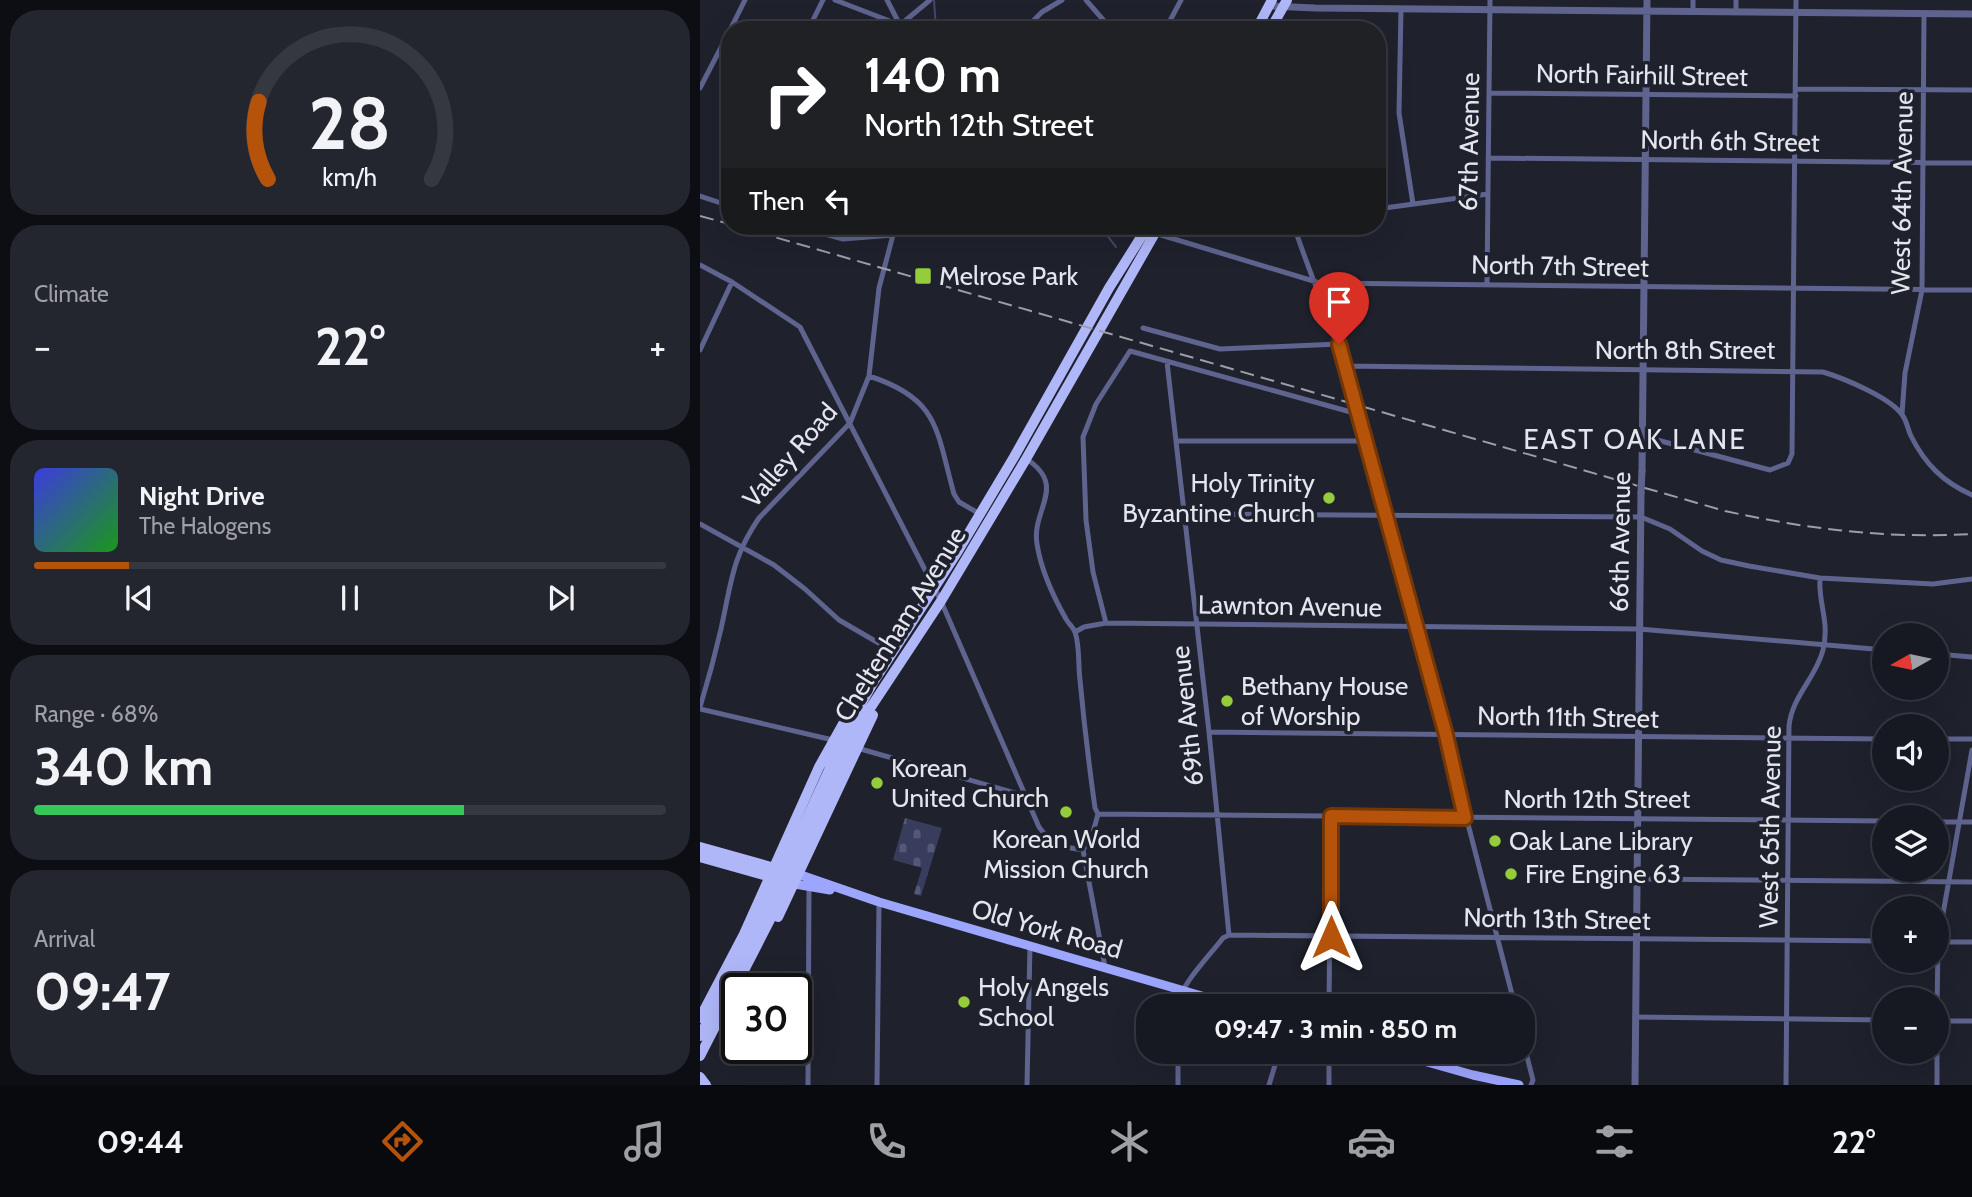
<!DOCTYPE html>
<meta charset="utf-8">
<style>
:root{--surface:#171922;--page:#24262f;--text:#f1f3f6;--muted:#9ea0a5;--line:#363840;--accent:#b45309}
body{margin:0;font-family:Cabin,sans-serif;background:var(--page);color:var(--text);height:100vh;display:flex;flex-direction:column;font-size:26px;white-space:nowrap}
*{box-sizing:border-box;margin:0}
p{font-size:23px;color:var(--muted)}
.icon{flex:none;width:38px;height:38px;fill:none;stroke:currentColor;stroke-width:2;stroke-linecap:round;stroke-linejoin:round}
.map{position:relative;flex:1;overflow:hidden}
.details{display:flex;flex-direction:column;gap:10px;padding:10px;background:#0d0e13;width:700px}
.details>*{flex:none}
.top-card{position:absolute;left:21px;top:21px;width:665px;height:214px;border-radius:28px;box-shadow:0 7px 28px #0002,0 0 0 2px var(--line);background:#202124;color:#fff;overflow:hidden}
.needle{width:46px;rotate:261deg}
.tools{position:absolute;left:1172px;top:623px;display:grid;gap:14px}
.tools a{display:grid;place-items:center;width:77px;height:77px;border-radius:50%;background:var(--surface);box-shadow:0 7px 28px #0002,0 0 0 2px var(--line);font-size:35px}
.speed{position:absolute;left:21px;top:973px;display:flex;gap:14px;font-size:35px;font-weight:700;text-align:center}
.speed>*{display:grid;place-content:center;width:91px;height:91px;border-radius:50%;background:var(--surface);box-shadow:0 7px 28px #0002,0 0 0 2px var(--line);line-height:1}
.speed .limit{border:4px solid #111;border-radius:10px;background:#fff;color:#111}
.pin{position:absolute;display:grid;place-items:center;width:60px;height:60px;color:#fff;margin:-72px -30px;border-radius:50% 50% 50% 0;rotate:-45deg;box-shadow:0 0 7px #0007}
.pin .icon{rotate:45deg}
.me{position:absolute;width:77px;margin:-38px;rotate:0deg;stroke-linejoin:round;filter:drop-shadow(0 0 5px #0008)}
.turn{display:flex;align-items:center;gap:24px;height:147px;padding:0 28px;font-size:32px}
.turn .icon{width:91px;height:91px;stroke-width:2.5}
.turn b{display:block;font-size:49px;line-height:60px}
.then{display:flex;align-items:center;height:66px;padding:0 28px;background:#0003;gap:14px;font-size:26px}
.big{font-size:52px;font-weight:700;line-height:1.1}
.details .card{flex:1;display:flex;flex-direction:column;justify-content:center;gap:10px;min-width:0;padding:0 24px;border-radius:28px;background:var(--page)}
.details .dial{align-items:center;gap:0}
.dial svg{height:182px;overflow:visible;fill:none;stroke:var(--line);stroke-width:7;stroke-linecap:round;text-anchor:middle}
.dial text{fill:var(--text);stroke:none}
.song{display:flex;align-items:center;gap:21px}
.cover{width:84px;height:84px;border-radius:10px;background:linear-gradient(135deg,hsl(240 70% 55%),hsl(120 70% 35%))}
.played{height:7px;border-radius:4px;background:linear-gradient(90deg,var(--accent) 15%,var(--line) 15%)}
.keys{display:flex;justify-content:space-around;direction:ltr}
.heat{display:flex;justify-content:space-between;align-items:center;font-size:38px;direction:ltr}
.charge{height:10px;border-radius:5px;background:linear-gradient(90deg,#34c759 68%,var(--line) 0)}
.trip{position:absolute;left:436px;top:994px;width:399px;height:70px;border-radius:28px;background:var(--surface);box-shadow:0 7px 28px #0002,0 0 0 2px var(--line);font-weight:700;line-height:70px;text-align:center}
.tab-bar{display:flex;height:112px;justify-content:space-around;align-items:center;background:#090a0e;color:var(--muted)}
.tab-bar .icon{width:49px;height:49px}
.tab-bar .selected{color:var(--accent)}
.tab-bar b{font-size:32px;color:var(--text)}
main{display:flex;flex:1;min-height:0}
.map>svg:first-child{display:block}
.cemetery{fill:url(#cemetery-stones)}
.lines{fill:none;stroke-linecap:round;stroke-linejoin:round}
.stream{stroke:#4b476a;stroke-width:2}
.minor{stroke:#5f648f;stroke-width:5}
.tertiary{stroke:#5f648f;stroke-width:7}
.primary{stroke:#9da6fe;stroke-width:9}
.trunk{stroke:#b0b7f8;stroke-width:10}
.rail{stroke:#9c9ea8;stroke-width:2;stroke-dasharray:14 7;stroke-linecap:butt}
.minor-bridge{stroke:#5f648f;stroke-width:5}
.tertiary-bridge{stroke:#5f648f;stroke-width:7}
.trunk-bridge{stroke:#b0b7f8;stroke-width:10}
.route-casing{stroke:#753606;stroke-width:18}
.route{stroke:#b45309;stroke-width:12}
.poi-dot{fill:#94cc3c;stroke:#1f212d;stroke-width:2.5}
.labels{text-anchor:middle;stroke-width:7;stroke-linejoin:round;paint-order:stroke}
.street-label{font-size:26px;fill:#e4e6ee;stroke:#1f212d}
.poi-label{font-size:26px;fill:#e4e6ee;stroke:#1f212d;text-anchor:start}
.neighbourhood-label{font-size:28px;letter-spacing:2px;fill:#e4e6ee;stroke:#1f212d}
</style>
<main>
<section class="details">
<div class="card dial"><svg viewBox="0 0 100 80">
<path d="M14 69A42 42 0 1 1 86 69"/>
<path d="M14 69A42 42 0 0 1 10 35" stroke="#b45309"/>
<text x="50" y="56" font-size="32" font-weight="700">28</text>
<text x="50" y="72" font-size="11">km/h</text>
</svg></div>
<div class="card"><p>Climate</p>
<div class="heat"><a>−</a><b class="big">22°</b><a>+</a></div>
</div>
<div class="card">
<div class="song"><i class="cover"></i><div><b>Night Drive</b><p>The Halogens</p></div></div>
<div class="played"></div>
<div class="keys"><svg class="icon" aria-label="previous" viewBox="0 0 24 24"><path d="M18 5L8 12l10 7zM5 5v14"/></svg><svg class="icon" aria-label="pause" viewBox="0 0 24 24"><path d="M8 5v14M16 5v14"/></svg><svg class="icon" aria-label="next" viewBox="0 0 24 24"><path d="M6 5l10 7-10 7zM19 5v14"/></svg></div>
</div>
<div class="card"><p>Range · 68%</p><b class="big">340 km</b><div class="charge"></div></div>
<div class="card"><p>Arrival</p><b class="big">09:47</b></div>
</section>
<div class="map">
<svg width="1272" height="1085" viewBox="0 0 1272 1085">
<defs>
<pattern id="cemetery-stones" width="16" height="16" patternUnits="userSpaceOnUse" patternTransform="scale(1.75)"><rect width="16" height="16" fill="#383c5d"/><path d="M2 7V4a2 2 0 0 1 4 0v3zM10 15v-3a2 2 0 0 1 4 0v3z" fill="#555875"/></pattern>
</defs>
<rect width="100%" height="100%" fill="#1f212d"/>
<path class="cemetery" d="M205 818 242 828 221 896 214 894 222 868 193 860Z"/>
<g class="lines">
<path class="stream" d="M234 0 236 30
M400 226 416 247"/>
<path class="minor" d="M135 0 200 25
M187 0 200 25 205 30
M386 0 412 30
M701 9 699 113 713 204
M993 12V0
M1036 12V0
M468 24 479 30
M30 30 45 0
M108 30 123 0
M197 30 200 25 230 0
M324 30 342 12 362 0
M465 30 481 0
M0 88 30 30
M1096 89 1272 90
M789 93 1096 96
M788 158 1272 163
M0 196 30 206
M21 203 30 186
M677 209 788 194
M97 226 143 239 193 235
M431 226 620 283 1272 290
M594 226C612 281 636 333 651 389
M0 265 32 282 100 327 241 601 339 827 353 845 383 850
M787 284 790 0
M443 328 520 349 639 344
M0 350 32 282
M467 362 509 732 529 935 523 938C511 954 478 987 478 1006
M645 366 1123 372C1143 378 1192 398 1203 416 1207 422 1208 430 1211 436 1225 464 1243 482 1272 495
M169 376C240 399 236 430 254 494L259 502 280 514
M656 409 745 735 815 1006
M1202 414 1205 373 1222 290 1224 14
M942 436 1070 470 1088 463 1092 454 1096 0
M476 441H665
M325 458C369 486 331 509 337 544 341 570 353 596 366 619 368 623 373 627 375 632 380 646 378 666 380 680 384 723 389 765 395 808L398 814 392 836 383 850 405 967
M484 514 941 517 970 529 1002 551 1021 560 1049 566 1120 578 1233 584 1272 579
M0 524 74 565 105 589 139 620 194 652
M406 623 393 572 386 520 383 437 396 404 430 351 658 414
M375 632 384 627 406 623 939 629 1185 650
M1237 654 1272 657
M0 707C8 681 15 655 21 629 31 584 32 557 59 518L150 423 169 376 179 288 193 235 198 226
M0 709 133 740
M509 732 1185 739
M1237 739H1272
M157 748 326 796
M398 814 1185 821
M1237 822H1272
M937 879 1272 882
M529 935 1185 941
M1237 942H1272
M629 1006 631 816
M1237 1011 1238 942 1272 750
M935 1017 1185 1020
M1237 1021H1272
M1237 1023V1049
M822 1037 833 1080 831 1085
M629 1052V1085
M108 1085 109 887
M177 1085 179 903
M327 1085 330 945
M478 1085V1052
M569 1085 579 1052
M1086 1085 1089 726C1092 696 1116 678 1123 650 1130 621 1118 604 1120 578
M1237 1085V1052"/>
<path class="tertiary" d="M569 6 615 8 1272 14
M942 471 947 0
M935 1085 941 493"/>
<path class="primary" d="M98 874 179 902 536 1006
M95 884 130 890
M692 1052 773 1075 819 1085"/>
<path class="trunk" d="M556 30 572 0
M570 30 587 0
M0 847 78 869
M0 857 74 878
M78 917 173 715
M0 1018 44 934 119 767 143 724
M0 1036 70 899 151 722 174 681 258 551 314 457 409 288 448 226
M0 1056 74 912 149 746 167 713 241 601 326 459 459 226
M0 1077 6 1085"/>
<path class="rail" d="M0 216 30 224
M36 226 1025 511C1107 529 1187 539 1272 534"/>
<path class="minor-bridge" d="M651 389 656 409"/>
<path class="tertiary-bridge" d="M941 493 942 471"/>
<path class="trunk-bridge" d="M78 869 95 873
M74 878 91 883"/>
</g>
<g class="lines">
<defs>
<path id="route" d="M631 937V816L765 818 746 735 639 344"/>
</defs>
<use href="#route" class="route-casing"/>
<use href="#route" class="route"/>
</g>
<g class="poi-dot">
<rect x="214" y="267" width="18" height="18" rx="3.5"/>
<circle cx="629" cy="498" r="7"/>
<circle cx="527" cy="701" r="7"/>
<circle cx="177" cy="783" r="7"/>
<circle cx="366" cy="812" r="7"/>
<circle cx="795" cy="841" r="7"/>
<circle cx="811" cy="874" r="7"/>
<circle cx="264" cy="1002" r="7"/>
</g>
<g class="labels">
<g class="street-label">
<text transform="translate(942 75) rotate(1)" y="9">North Fairhill Street</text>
<text transform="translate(1030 141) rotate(1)" y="9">North 6th Street</text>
<text transform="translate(769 142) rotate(-89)" y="9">67th Avenue</text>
<text transform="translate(1202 193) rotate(-89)" y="9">West 64th Avenue</text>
<text transform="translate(860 266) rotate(1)" y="9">North 7th Street</text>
<text x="985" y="359">North 8th Street</text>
<text transform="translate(90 455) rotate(-49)" y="9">Valley Road</text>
<text transform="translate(920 542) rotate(-89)" y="9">66th Avenue</text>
<text transform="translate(590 606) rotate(1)" y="9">Lawnton Avenue</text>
<text transform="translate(200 624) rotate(-58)" y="9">Cheltenham Avenue</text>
<text transform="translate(487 716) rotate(-96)" y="9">69th Avenue</text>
<text transform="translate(868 717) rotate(1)" y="9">North 11th Street</text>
<text x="897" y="808">North 12th Street</text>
<text transform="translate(1070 827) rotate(-89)" y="9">West 65th Avenue</text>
<text transform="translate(857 919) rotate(1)" y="9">North 13th Street</text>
<text transform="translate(347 929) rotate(16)" y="9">Old York Road</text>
</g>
<g class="poi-label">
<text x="239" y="285">Melrose Park</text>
<text x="615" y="492" text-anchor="end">Holy Trinity<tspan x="615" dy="30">Byzantine Church</tspan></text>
<text x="541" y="695">Bethany House<tspan x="541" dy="30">of Worship</tspan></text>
<text x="191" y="777">Korean<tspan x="191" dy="30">United Church</tspan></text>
<text x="366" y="848" text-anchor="middle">Korean World<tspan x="366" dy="30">Mission Church</tspan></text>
<text x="809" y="850">Oak Lane Library</text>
<text x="825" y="883">Fire Engine 63</text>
<text x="278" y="996">Holy Angels<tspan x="278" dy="30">School</tspan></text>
</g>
<g class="neighbourhood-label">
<text x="935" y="449">EAST OAK LANE</text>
</g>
</g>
</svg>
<div class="tools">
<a><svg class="needle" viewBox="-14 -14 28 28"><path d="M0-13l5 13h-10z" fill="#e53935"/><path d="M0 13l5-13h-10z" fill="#9ea0a5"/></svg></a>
<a><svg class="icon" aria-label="sound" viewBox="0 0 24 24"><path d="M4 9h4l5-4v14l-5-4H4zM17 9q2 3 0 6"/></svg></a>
<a><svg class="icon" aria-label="layers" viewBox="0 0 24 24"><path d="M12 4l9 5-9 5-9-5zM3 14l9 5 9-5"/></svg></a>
<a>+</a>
<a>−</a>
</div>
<div class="speed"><div class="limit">30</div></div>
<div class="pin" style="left:639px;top:344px;background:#d93025"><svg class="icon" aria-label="arrive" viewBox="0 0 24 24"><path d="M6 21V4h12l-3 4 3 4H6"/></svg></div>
<svg class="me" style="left:631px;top:937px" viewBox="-20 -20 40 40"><path d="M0-17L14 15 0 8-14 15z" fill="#b45309" stroke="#fff" stroke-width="4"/></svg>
<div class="trip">09:47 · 3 min · 850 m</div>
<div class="top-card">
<div class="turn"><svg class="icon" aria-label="right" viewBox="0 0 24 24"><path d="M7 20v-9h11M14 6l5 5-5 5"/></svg><div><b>140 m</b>North 12th Street</div></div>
<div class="then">Then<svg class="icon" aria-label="left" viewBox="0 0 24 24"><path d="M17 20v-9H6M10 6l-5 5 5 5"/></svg></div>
</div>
</div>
</main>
<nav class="tab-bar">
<b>09:44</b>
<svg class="icon selected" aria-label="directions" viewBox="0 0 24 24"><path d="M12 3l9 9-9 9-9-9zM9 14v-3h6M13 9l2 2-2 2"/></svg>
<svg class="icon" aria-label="music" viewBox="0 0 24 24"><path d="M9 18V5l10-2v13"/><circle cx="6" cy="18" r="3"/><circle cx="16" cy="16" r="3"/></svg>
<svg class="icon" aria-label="phone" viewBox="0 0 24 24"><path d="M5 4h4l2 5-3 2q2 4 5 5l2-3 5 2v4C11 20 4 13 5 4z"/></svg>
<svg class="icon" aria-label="climate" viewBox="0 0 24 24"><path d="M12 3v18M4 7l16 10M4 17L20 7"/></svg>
<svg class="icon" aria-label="car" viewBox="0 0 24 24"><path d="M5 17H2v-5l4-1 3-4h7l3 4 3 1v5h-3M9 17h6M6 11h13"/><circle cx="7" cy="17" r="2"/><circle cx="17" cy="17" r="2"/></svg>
<svg class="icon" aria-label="filters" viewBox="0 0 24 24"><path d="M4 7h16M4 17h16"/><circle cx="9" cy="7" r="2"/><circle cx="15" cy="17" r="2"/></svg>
<b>22°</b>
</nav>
